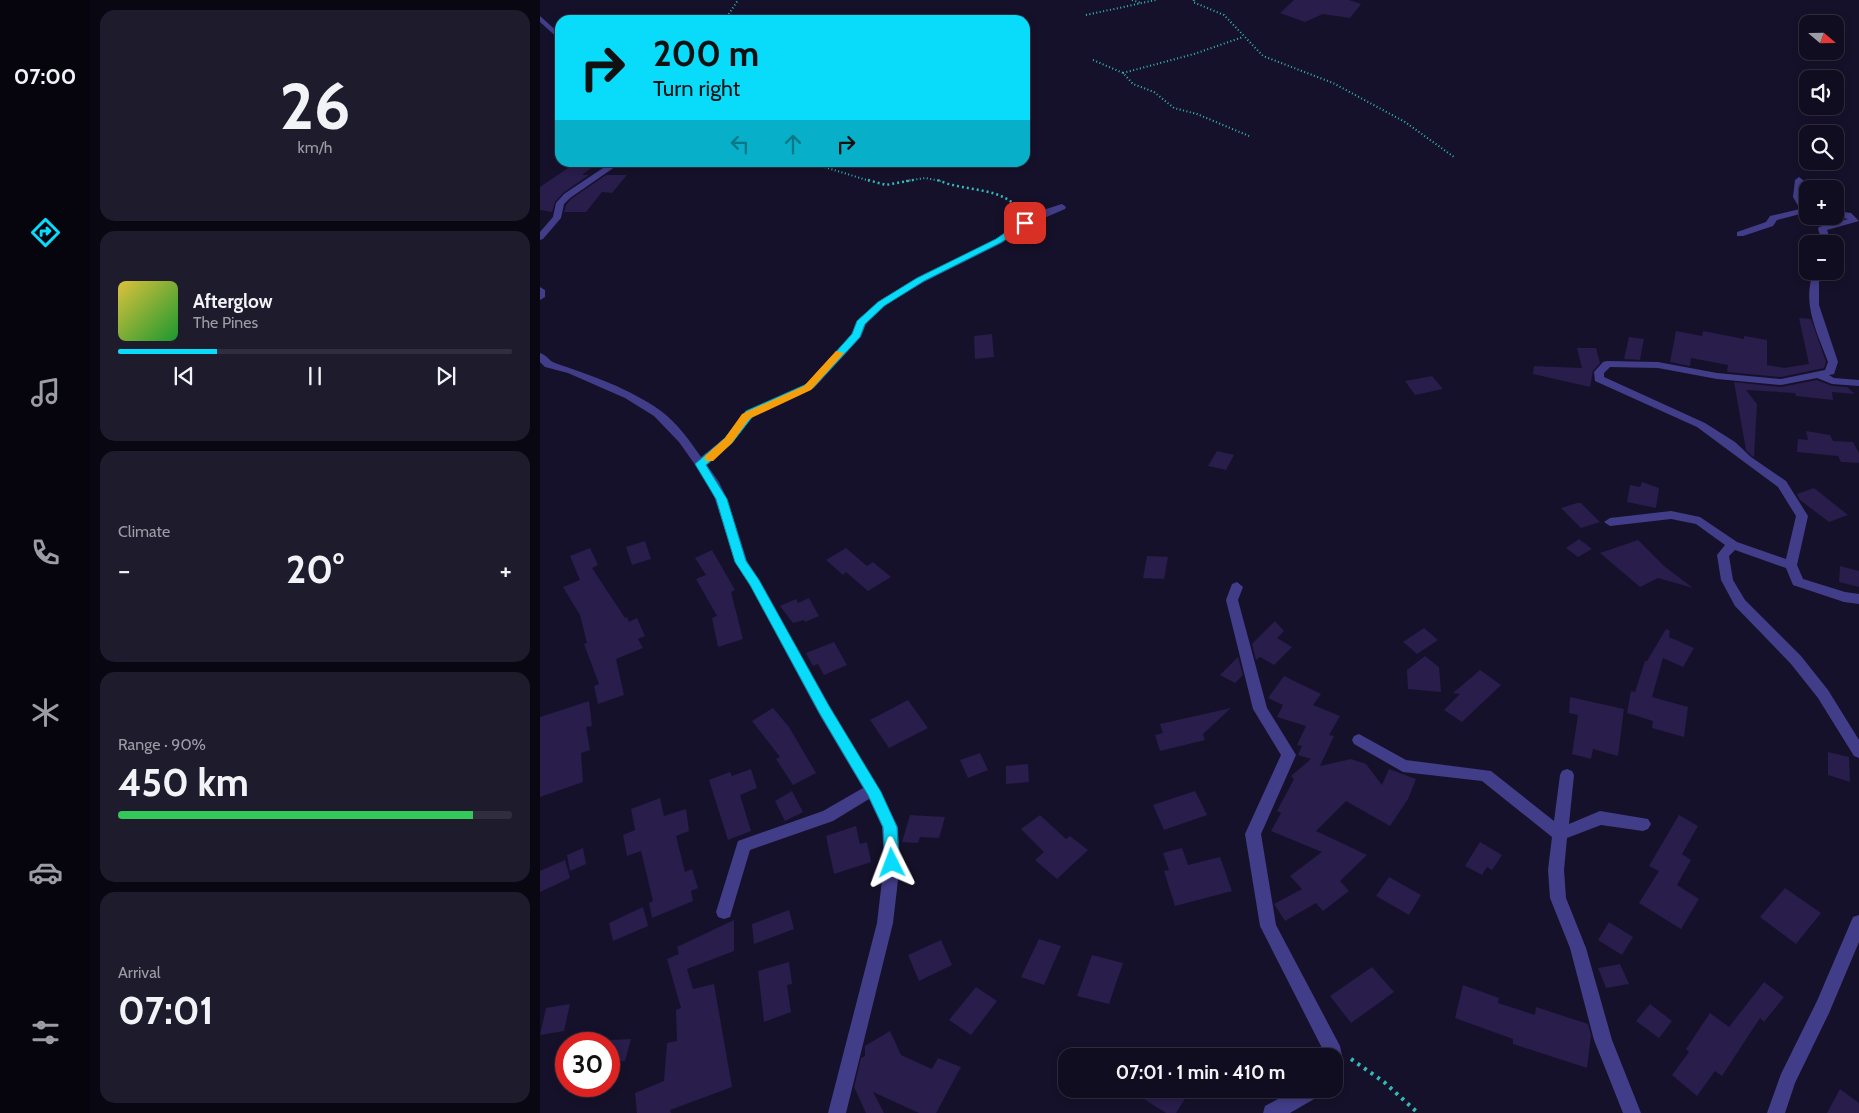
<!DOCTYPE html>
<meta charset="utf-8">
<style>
:root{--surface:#100d20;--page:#1e1b2d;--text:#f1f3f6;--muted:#9c9ca5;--line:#302d3e;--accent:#09dcfb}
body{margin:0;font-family:Cabin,sans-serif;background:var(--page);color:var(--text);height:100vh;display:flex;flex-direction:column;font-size:19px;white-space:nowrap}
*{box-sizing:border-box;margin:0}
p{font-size:16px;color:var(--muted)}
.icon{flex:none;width:28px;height:28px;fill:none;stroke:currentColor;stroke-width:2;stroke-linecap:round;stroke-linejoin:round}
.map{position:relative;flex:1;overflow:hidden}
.panel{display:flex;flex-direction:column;gap:10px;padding:10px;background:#090712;width:450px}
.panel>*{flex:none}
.hud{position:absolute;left:15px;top:15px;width:475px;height:152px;border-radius:15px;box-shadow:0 2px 8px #0003,0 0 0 1px var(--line);background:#09dcfb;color:#111;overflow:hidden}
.needle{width:32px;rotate:110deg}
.tools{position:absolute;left:1259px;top:15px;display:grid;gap:10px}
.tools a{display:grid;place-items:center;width:45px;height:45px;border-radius:10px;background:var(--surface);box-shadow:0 2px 8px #0003,0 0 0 1px var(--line);font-size:25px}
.speed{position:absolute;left:15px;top:1032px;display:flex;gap:10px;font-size:25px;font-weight:700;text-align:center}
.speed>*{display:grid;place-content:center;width:65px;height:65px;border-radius:50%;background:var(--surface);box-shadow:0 2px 8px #0003,0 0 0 1px var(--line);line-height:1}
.speed .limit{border:8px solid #d22;background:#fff;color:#111}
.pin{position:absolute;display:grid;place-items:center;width:42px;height:42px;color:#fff;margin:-21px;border-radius:10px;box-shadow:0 2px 8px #0006}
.me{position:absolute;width:55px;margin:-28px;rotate:357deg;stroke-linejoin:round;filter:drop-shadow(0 0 4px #0008)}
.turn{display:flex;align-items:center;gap:18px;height:105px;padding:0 15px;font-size:22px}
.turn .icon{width:65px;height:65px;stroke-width:2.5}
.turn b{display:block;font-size:35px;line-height:42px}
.lanes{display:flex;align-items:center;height:48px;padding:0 15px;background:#0003;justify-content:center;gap:25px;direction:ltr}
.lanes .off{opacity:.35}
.big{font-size:38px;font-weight:800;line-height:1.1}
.panel .card{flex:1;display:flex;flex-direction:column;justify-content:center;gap:8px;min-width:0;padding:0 18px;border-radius:15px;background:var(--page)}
.panel .dial{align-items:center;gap:0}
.dial b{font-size:65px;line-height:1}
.song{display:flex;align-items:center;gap:15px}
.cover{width:60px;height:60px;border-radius:8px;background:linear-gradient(135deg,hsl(50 70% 55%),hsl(130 70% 35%))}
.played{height:5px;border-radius:2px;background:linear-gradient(90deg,var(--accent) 25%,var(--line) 25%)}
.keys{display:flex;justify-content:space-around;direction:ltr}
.heat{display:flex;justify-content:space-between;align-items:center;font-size:28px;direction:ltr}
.charge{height:8px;border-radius:4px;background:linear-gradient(90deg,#34c759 90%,var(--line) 0)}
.trip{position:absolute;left:518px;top:1048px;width:285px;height:50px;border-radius:15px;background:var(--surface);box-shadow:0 2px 8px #0003,0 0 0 1px var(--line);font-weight:800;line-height:50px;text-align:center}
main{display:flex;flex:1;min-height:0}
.tabs{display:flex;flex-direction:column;width:90px;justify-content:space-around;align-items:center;background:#06050d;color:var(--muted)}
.tabs .icon{width:35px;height:35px}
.tabs .selected{color:var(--accent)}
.tabs b{font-size:22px;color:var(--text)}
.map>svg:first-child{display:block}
.building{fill:#281d4b}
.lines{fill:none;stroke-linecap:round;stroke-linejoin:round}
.path-far2{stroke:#32bbb7;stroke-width:2;stroke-dasharray:1 2.5;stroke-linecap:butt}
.path-far1{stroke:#32bbb7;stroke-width:2.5;stroke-dasharray:2 3;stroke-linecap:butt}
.path{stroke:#32bbb7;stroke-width:4;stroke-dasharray:3 5;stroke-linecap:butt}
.minor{fill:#423d88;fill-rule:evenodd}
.route{fill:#09dcfb;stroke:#068fa3}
.slow{fill:#f59e0b}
</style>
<main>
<nav class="tabs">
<b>07:00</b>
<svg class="icon selected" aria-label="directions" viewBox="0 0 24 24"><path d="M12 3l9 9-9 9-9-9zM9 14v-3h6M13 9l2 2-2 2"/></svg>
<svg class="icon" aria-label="music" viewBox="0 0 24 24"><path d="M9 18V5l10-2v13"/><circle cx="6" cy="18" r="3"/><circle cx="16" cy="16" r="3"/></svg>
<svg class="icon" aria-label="phone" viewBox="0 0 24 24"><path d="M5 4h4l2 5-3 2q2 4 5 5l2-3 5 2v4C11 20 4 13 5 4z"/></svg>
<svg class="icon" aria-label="climate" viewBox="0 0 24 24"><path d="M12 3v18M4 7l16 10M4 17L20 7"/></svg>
<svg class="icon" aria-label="car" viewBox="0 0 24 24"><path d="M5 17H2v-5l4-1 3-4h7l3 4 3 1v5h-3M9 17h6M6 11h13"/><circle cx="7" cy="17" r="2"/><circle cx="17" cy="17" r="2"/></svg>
<svg class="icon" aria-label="filters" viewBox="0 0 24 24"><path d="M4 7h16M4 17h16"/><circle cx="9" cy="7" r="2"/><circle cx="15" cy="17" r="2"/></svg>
</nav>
<section class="panel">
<div class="card dial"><b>26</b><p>km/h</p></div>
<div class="card">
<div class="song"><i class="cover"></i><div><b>Afterglow</b><p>The Pines</p></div></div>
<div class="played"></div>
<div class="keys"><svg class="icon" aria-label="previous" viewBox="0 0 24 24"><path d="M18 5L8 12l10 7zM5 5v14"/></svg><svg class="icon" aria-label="pause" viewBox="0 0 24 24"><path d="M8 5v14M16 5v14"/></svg><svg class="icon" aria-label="next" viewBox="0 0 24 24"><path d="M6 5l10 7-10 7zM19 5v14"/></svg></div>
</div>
<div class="card"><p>Climate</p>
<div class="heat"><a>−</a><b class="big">20°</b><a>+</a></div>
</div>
<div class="card"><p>Range · 90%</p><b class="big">450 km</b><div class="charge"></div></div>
<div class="card"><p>Arrival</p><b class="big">07:01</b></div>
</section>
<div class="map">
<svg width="1319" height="1113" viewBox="0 0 1319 1113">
<rect width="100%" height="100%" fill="#16112a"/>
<path class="building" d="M754 0H809L821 4 810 18 783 14 765 22 740 13Z
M37 162H53L55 165 42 175H49L23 193 15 202 12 212 0 210V187Z
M66 175H87L72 193 62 192 46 212H24L26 205 31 199Z
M1259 318 1271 319 1286 362 1284 368 1241 377 1187 372 1188 365 1151 358 1150 366 1130 362 1136 331 1162 336 1163 331 1204 339V336L1227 340V365L1244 368 1269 364Z
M452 334 454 357 435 359 434 336Z
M1089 337 1104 339 1100 360 1084 359Z
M1037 348H1056L1060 363 1053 371 1050 387 993 374 994 366 1042 368Z
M892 376 903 389 875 395 865 381Z
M1277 380 1292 386 1307 387 1315 394 1292 392 1293 400 1256 396 1255 393 1206 390 1217 404 1214 457 1212 456 1206 450 1194 382 1241 387Z
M1266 431 1290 435 1293 441 1313 442 1319 453V463L1301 462 1298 456 1257 452 1258 439 1268 440Z
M677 451 694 455 686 470 668 466Z
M1102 482 1119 488 1116 508 1087 502 1090 485 1100 487Z
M1274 488 1308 515 1289 522 1260 500 1257 494Z
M1037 503H1041L1060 522 1041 528 1021 508Z
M1039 539 1052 549 1038 557 1026 548Z
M1098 540 1124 566 1153 588 1118 578 1100 587 1060 553Z
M105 541 111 559 92 565 86 547Z
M50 548 58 565 52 568 85 618 87 617 89 622 97 618 105 636 98 639 103 648 76 659 84 695 58 704 54 686 59 684 44 644 47 643 40 615 23 587 40 580 30 556Z
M306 548 327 566 333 562 351 577 328 591 306 572 303 575 286 560Z
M172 550 195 590 191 592 203 639 178 647 172 618 177 616 156 579 166 575 155 558Z
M607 556 628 557 624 579 603 578Z
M1300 566 1319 571V587L1299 582Z
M269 598 279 616 265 622 264 620 253 623 240 606 256 599 258 603Z
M735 621 744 631 737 638 752 647 734 665 720 657 716 660 712 644Z
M884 628 898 640 877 654 863 642Z
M1126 629 1130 631 1129 637 1154 648 1143 667 1123 658 1112 697 1148 707 1144 737 1112 728 1113 721 1087 713 1091 691 1095 692 1105 661H1107Z
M294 642 307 665 284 675 278 664 273 666 266 653Z
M885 656 899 667 901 692 868 689 867 670Z
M698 657 703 675 695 683 680 675Z
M940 670 961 685 922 722 904 710 920 694 913 693Z
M744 676 781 694 773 705 800 716 789 735 794 736 780 766 811 759 826 764 842 785 849 769 876 779 868 799 850 826 806 801 776 831 827 855 800 881 809 891 783 911 776 903 745 921 734 904 762 889 750 876 782 852 731 831 741 813 737 811 754 779 751 776 771 759 758 755 762 746 757 745 766 726 737 717 743 705 728 698Z
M1030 697 1084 709 1078 756 1053 749 1051 759 1032 754 1038 715 1029 713Z
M368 700 388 728 349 748 330 720Z
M49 701 52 726 46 727 50 750 41 753 43 782 0 797V717Z
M233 708 249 727 276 773 253 785 236 759 240 757 212 721Z
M691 708 663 734 665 740 620 751 615 735 623 733 620 724Z
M1288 752 1309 757 1310 782 1288 775Z
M440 753 448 770 428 778 420 760Z
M488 764 489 782 466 784V766Z
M211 769 217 788 200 795 211 831 188 840 169 780 190 772 192 776Z
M252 791 263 812 245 821 235 801Z
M655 791 667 815 624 830 613 805Z
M120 798 124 816 146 809 149 831 136 836 145 872 152 869 158 888 151 891 153 901 112 918 109 903 113 901 101 851 87 856 83 835 95 830 91 809Z
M370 815 405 817 399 838 380 837 378 843 362 842Z
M500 815 526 839 530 836 548 850 517 879 495 860 504 852 481 829Z
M1139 815 1158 826 1142 854 1151 860 1137 885 1159 899 1141 929 1099 903 1119 871 1109 866Z
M316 826 320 844 327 842 331 862 294 874 286 836Z
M940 842 962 855 952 870 947 867 942 875 925 866Z
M43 848 46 864 30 871 27 855Z
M642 848 648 865 680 857 692 891 635 906 624 871 629 870 623 853Z
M25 860 30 878 0 892V871Z
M849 877 881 895 869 915 836 896Z
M1245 888 1281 913 1256 944 1220 917Z
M103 907 108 926 73 941 69 923Z
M249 910 254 929 214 944 212 924Z
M194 920V951L147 969 153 989 174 984 192 1087 130 1110 131 1113H97L95 1093 124 1081 127 1043 137 1041 136 1010 141 1008 127 959 139 954 137 947Z
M1069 922 1093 937 1082 955 1058 940Z
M499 939 521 946 504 985 481 977Z
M401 940 412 965 379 981 368 955Z
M552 955 583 963 569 1004 537 996Z
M249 962 252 984 247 985 251 1012 224 1022 218 971Z
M1080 964 1089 984 1066 988 1058 968Z
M832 967 854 992 811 1023 790 996Z
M1224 982 1244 997 1224 1022 1220 1018 1182 1076 1175 1071 1157 1096 1132 1075 1149 1052 1146 1049 1170 1013 1189 1027Z
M923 985 959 998 958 1003 995 1015 996 1007 1048 1024 1051 1035 1047 1068 973 1044V1039L915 1018Z
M436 987 457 1001 431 1035 409 1020Z
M30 1004 24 1031 0 1035 6 1008Z
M1110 1004 1132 1021 1119 1038 1096 1021Z
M350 1031 361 1055 392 1069 398 1058 421 1067 396 1113H379L333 1092 344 1113H326L314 1087 321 1058 325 1056V1046Z
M91 1039 85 1061 69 1062V1040Z
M588 1089H651L636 1113H626Z
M1300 1089 1319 1103V1113H1287Z"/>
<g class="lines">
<path class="path-far2" d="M592 0 601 3
M654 0 653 2 684 15 723 56 793 83 865 122 914 157
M546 15 616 0
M185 20 198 0
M553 60 583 73 593 84 614 92 634 108 657 114 709 136
M583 73 654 54 703 37
M268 162 330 181
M366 181 385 178 401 181"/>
<path class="path-far1" d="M328 180 346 185 373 180
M398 180C422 192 468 186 480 213"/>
<path class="path" d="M811 1059 844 1082 878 1113"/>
<path class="minor" d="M0 16 20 34V40L0 22Z
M72 162H82L30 198 24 204 21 218 3 239 0 240V232L13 217 16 203 24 194Z
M1259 177 1263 180 1261 197 1268 207V212L1237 220 1233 226 1203 236H1197V232L1226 222 1230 216 1260 209 1253 197 1255 180Z
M522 204 526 207 525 209 488 225 462 243 384 282 347 304 326 324 321 337 274 388 213 416 193 442 167 465 179 482 187 499 207 561 221 583 289 706 339 789 358 827 360 863 353 923 306 1113H288L337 923 344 863 342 827 329 799 293 821 210 850 190 917 184 919 178 917 176 912 198 841 283 811 323 788 279 714 210 585 195 562 175 499 168 483 139 442 114 416 85 398 28 373 5 367 0 362V353C7 355 9 361 15 363 52 376 89 388 121 411 137 423 150 441 161 457L185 438 205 412 266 384 312 334 317 321 341 300 378 278 456 239 482 221 506 209Z
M1295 211 1311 213 1319 221 1287 230 1292 244H1283L1278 229 1279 227 1308 219 1293 216Z
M1274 271H1284L1279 282V305L1298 362 1294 374 1289 375 1294 378 1319 380V386L1292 384 1277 378 1241 385 1177 379 1118 368 1070 367 1064 373V377L1165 423 1195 442 1211 457 1246 481 1268 516 1257 565 1263 579 1305 592 1319 594V604L1304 602 1253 585 1246 568 1195 550 1189 556 1193 580 1205 600 1261 656 1288 690 1319 740V758L1314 756 1278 698 1251 664 1195 606 1181 580 1177 555 1185 545 1156 524 1131 519 1070 526 1064 522 1070 518 1131 511 1160 517 1197 542 1246 559 1256 516 1238 487 1157 427 1055 381 1054 372 1063 362 1067 361 1118 362 1177 373 1241 379 1285 370 1288 362C1277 332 1261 302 1274 271Z
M0 287 5 290V297L0 300Z
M697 582 703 587 698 600 727 708 756 755 721 834 736 925 800 1046 802 1056 799 1062 794 1065V1056H784L782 1048 720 926 705 834 741 755 713 709 686 600 692 584Z
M819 734 866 760 951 771 1014 821 1020 775 1022 771 1027 769 1032 771 1034 775 1029 824 1060 811 1108 819 1111 824 1108 829 1103 831 1061 825 1027 838 1024 870 1026 898 1046 948 1072 1040 1101 1113H1083L1054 1040 1030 948 1010 898 1008 870 1012 837 942 781 863 772 814 744 812 740 814 736Z
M1319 915V942L1289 1013 1255 1083 1245 1113H1227L1241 1074 1277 1001 1313 917Z
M757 1089H784L781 1095 750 1113H723L725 1106Z"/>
</g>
<path class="route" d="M482 221 489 223 462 242 384 281 344 306 325 324 320 337 273 388 213 416 192 443 166 465 187 499 206 561 219 580 289 706 341 792 357 827 359 863 357 867 352 869 347 867 345 863 343 827 328 795 280 714 210 585 195 562 176 499 155 464 185 438 206 411 267 384 312 334 317 321 338 302 377 278 456 239Z"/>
<path class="slow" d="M296 351 304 353 271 390 209 419 192 443 173 461H165V456L185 438 202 414 264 386Z"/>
</svg>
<div class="tools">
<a><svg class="needle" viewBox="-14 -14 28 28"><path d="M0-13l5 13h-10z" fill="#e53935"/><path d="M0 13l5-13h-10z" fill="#9c9ca5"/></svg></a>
<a><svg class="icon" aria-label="sound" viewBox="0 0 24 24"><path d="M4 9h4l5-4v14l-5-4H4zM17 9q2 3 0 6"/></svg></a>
<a><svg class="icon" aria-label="search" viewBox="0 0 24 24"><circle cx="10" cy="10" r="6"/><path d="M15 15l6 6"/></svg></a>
<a>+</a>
<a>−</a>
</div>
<div class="speed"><div class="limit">30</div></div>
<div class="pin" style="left:485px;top:223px;background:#d93025"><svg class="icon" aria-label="arrive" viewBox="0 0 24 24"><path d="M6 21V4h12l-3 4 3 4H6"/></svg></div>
<svg class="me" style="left:352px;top:863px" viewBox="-20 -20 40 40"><path d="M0-17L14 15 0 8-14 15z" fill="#09dcfb" stroke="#fff" stroke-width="4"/></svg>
<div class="trip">07:01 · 1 min · 410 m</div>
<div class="hud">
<div class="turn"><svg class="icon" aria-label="right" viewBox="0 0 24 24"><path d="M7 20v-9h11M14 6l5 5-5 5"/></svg><div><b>200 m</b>Turn right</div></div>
<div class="lanes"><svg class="icon off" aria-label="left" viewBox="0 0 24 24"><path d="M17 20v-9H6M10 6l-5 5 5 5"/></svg><svg class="icon off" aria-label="ahead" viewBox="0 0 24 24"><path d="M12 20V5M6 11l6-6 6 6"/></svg><svg class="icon" aria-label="right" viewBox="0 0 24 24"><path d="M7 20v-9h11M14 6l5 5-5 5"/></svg></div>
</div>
</div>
</main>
